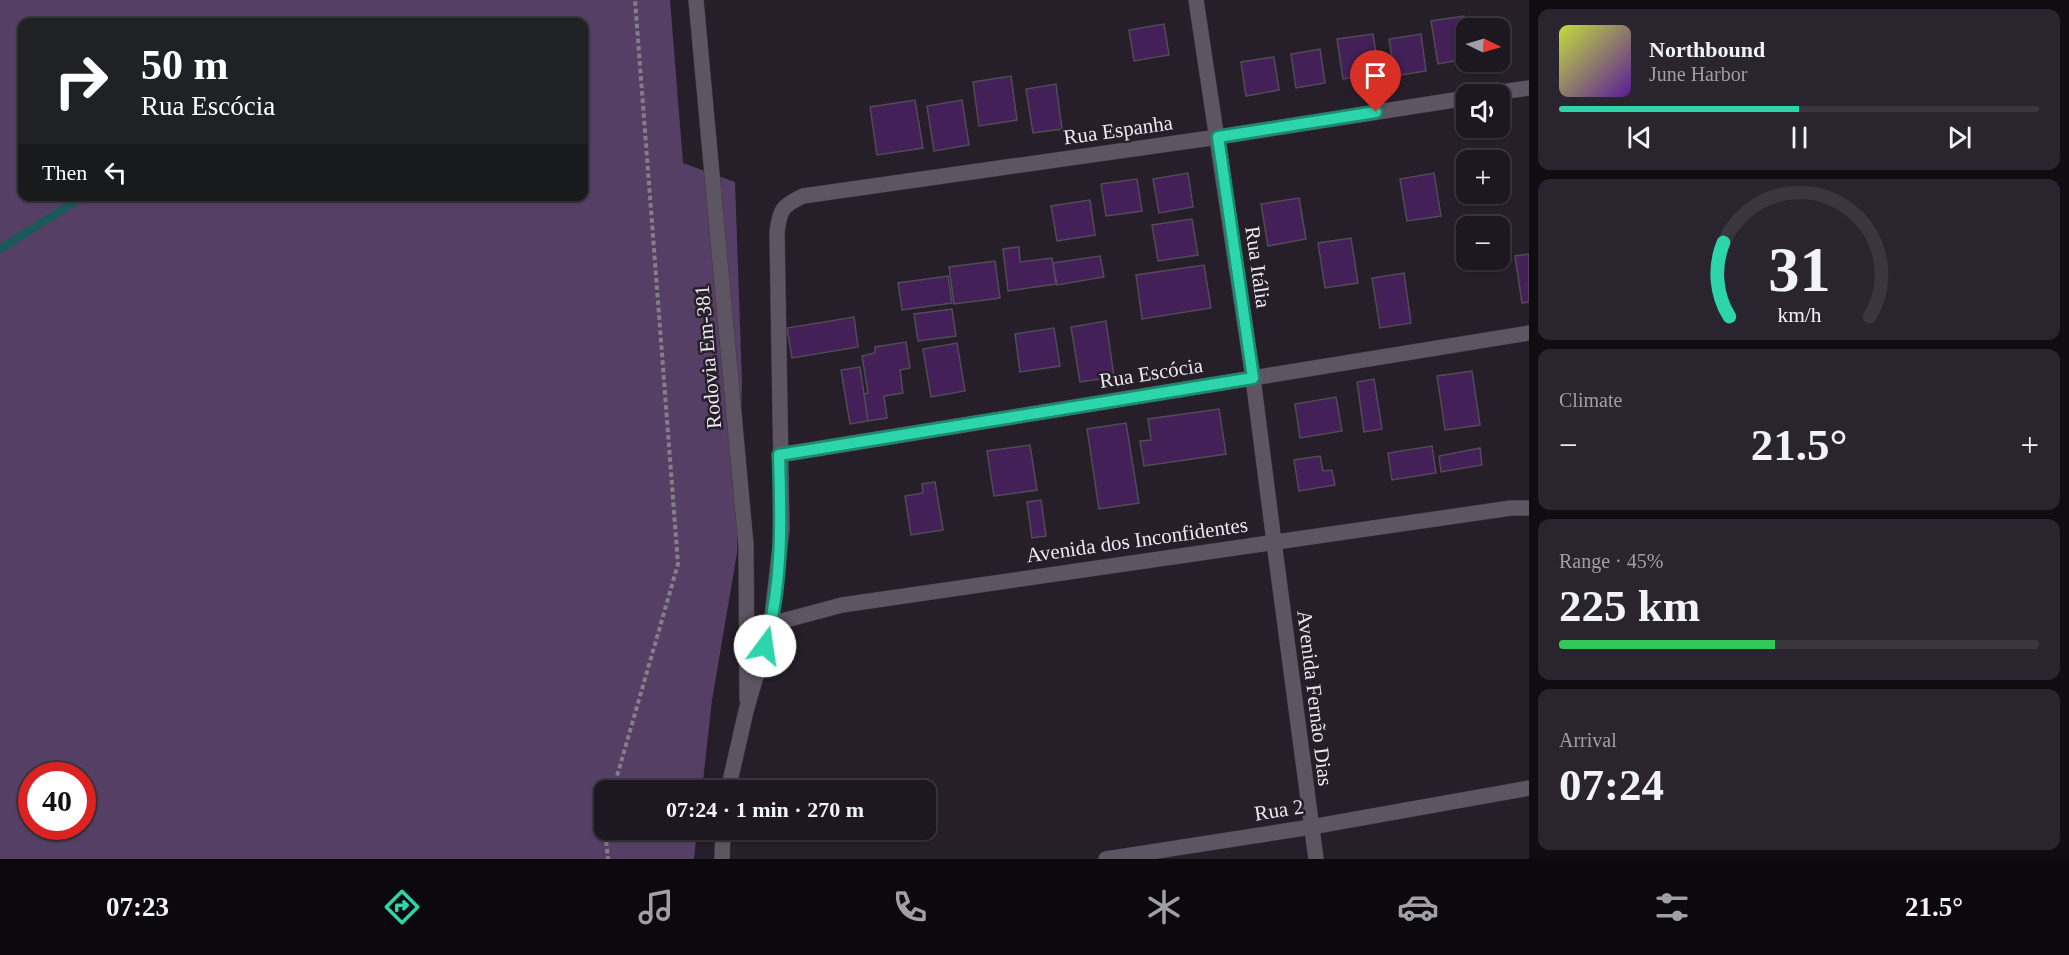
<!DOCTYPE html>
<meta charset="utf-8">
<style>
:root{--surface:#1c1720;--page:#29242d;--text:#f1f3f6;--muted:#a09fa5;--line:#3a363e;--accent:#2dd5ab}
body{margin:0;font-family:Georgia,serif;background:var(--page);color:var(--text);height:100vh;display:flex;flex-direction:column;font-size:22px;white-space:nowrap}
*{box-sizing:border-box;margin:0}
p{font-size:20px;color:var(--muted)}
.icon{flex:none;width:33px;height:33px;fill:none;stroke:currentColor;stroke-width:2;stroke-linecap:round;stroke-linejoin:round}
.map{position:relative;flex:1;overflow:hidden}
.drawer{display:flex;flex-direction:column;gap:9px;padding:9px;background:#0f0d12;width:540px}
.drawer>*{flex:none}
.top-card{position:absolute;left:18px;top:18px;width:570px;height:183px;border-radius:12px;box-shadow:0 2px 4px #0004,0 0 0 2px var(--line);background:#202124;color:#fff;overflow:hidden}
.needle{width:39px;rotate:95deg}
.controls{position:absolute;left:1456px;top:18px;display:grid;gap:12px}
.controls a{display:grid;place-items:center;width:54px;height:54px;border-radius:12px;background:var(--surface);box-shadow:0 2px 4px #0004,0 0 0 2px var(--line);font-size:30px}
.speed{position:absolute;left:18px;top:762px;display:flex;gap:12px;font-size:30px;font-weight:700;text-align:center}
.speed>*{display:grid;place-content:center;width:78px;height:78px;border-radius:50%;background:var(--surface);box-shadow:0 2px 4px #0004,0 0 0 2px var(--line);line-height:1}
.speed .limit{border:9px solid #d22;background:#fff;color:#111}
.pin{position:absolute;display:grid;place-items:center;width:51px;height:51px;color:#fff;margin:-62px -26px;border-radius:50% 50% 50% 0;rotate:-45deg;box-shadow:0 0 6px #0007}
.pin .icon{rotate:45deg}
.me{position:absolute;width:66px;margin:-33px;rotate:14deg;stroke-linejoin:round;filter:drop-shadow(0 0 4px #0008)}
.turn{display:flex;align-items:center;gap:21px;height:126px;padding:0 24px;font-size:27px}
.turn .icon{width:78px;height:78px;stroke-width:2.5}
.turn b{display:block;font-size:42px;line-height:51px}
.then{display:flex;align-items:center;height:57px;padding:0 24px;background:#0003;gap:12px;font-size:22px}
.big{font-size:45px;font-weight:600;line-height:1.1}
.drawer .tile{flex:1;display:flex;flex-direction:column;justify-content:center;gap:9px;min-width:0;padding:0 21px;border-radius:12px;background:var(--page)}
.drawer .dial{align-items:center;gap:0}
.dial svg{height:156px;overflow:visible;fill:none;stroke:var(--line);stroke-width:7;stroke-linecap:round;text-anchor:middle}
.dial text{fill:var(--text);stroke:none}
.song{display:flex;align-items:center;gap:18px}
.cover{width:72px;height:72px;border-radius:9px;background:linear-gradient(135deg,hsl(70 70% 55%),hsl(270 70% 35%))}
.played{height:6px;border-radius:3px;background:linear-gradient(90deg,var(--accent) 50%,var(--line) 50%)}
.keys{display:flex;justify-content:space-around;direction:ltr}
.heat{display:flex;justify-content:space-between;align-items:center;font-size:33px;direction:ltr}
.charge{height:9px;border-radius:4px;background:linear-gradient(90deg,#34c759 45%,var(--line) 0)}
.trip{position:absolute;left:594px;top:780px;width:342px;height:60px;border-radius:12px;background:var(--surface);box-shadow:0 2px 4px #0004,0 0 0 2px var(--line);font-weight:600;line-height:60px;text-align:center}
.menu{display:flex;height:96px;justify-content:space-around;align-items:center;background:#0b090d;color:var(--muted)}
.menu .icon{width:42px;height:42px}
.menu .selected{color:var(--accent)}
.menu b{font-size:27px;color:var(--text)}
main{display:flex;flex:1;min-height:0}
.map>svg:first-child{display:block}
.green{fill:#563f65;fill-rule:evenodd}
.lines{fill:none;stroke-linecap:round;stroke-linejoin:round}
.stream{stroke:#1a5859;stroke-width:8}
.building{fill:#442059;stroke:#524b57;stroke-width:1.5}
.minor-casing{stroke:#403a43;stroke-width:16}
.tertiary-casing{stroke:#403a43;stroke-width:16}
.path{stroke:#847e87;stroke-width:4;stroke-dasharray:4.5 3;stroke-linecap:butt}
.minor{stroke:#5d5662;stroke-width:15}
.tertiary{stroke:#5d5662;stroke-width:15}
.route-casing{stroke:#1d8a6f;stroke-width:15}
.route{stroke:#2dd5ab;stroke-width:10}
.labels{text-anchor:middle;stroke-width:5;stroke-linejoin:round;paint-order:stroke}
.street-label{font-size:21px;fill:#ede8f0;stroke:#261f2a}
</style>
<main>
<div class="map">
<svg width="1529" height="859" viewBox="0 0 1529 859">
<rect width="100%" height="100%" fill="#261f2a"/>
<path class="green" d="M0 0H670L683 163 735 182 742 382 737 553 712 700 702 790H604V830H697L694 859H0ZM22 22H584V196H22ZM32 776H82V826H32Z"/>
<g class="lines">
<path class="stream" d="M0 249 84 196"/>
</g>
<path class="building" d="M1464 16 1467 59 1438 64 1431 21Z
M1164 24 1169 55 1134 61 1129 30Z
M1373 34 1379 73 1343 79 1337 39Z
M1421 34 1426 71 1395 76 1389 39Z
M1320 49 1325 83 1296 88 1291 54Z
M1274 57 1279 90 1246 96 1241 62Z
M1011 76 1017 120 979 126 973 82Z
M1056 84 1062 129 1033 133 1026 89Z
M915 100 923 148 877 155 870 107Z
M962 100 969 145 934 151 927 106Z
M1188 173 1193 207 1159 213 1153 179Z
M1434 173 1441 216 1407 221 1400 179Z
M1137 179 1142 211 1106 216 1101 184Z
M1299 198 1306 239 1268 246 1261 204Z
M1090 200 1095 235 1057 241 1051 206Z
M1192 219 1198 255 1158 261 1152 225Z
M1351 238 1358 283 1325 288 1318 243Z
M1019 247 1020 262 1052 258 1056 284 1008 291 1003 249Z
M1529 254V302L1522 303 1515 256Z
M1100 256 1104 277 1057 285 1053 263Z
M995 261 1000 298 954 304 949 267Z
M1204 265 1211 308 1142 319 1136 275Z
M1404 273 1411 323 1380 328 1372 278Z
M948 276 952 303 902 310 898 283Z
M952 309 956 336 918 341 914 314Z
M854 317 858 347 792 358 787 328Z
M1106 321 1114 377 1080 382 1071 327Z
M1054 328 1060 366 1020 372 1015 334Z
M906 342 910 368 900 370 903 393 884 396 887 418 868 421 864 394 868 393 862 356 875 353V347Z
M957 343 965 391 931 397 923 349Z
M860 367 868 421 850 424 841 370Z
M1472 371 1480 425 1445 430 1437 376Z
M1374 379 1382 429 1364 432 1357 382Z
M1336 397 1342 431 1300 438 1295 404Z
M1219 409 1226 454 1144 466 1140 441 1151 440 1148 419Z
M1126 423 1139 503 1099 509 1087 429Z
M1030 445 1037 490 994 496 987 451Z
M1432 446 1436 473 1392 480 1388 453Z
M1480 448 1482 465 1441 472 1439 456Z
M1320 456 1323 471 1332 470 1335 485 1299 491 1294 460Z
M935 482 943 530 911 535 905 496 923 493 922 484Z
M1041 500 1046 536 1032 538 1027 502Z"/>
<g class="lines">
<defs>
<path id="minor" d="M696 0 746 545 747 699
M1196 0 1253 378 1274 542
M1487 94 1529 88
M779 455 1529 333
M771 624 782 529 777 232C780 209 782 206 803 196L1218 137 1467 98
M1106 859 1311 827 1529 788"/>
<path id="tertiary" d="M1274 542 1316 859
M728 790 746 711 771 624 842 605 1511 508H1529
M722 859 723 830"/>
</defs>
<use href="#minor" class="minor-casing"/>
<use href="#tertiary" class="tertiary-casing"/>
<path class="path" d="M613 790 678 564 635 0
M604 819 608 859"/>
<use href="#minor" class="minor"/>
<use href="#tertiary" class="tertiary"/>
</g>
<g class="lines">
<defs>
<path id="route" d="M765 646C783 584 781 518 779 455L1253 378 1218 137 1376 112"/>
</defs>
<use href="#route" class="route-casing"/>
<use href="#route" class="route"/>
</g>
<g class="labels">
<g class="street-label">
<text transform="translate(1118 130) rotate(-8)" y="7">Rua Espanha</text>
<text transform="translate(1258 267) rotate(82)" y="7">Rua Itália</text>
<text transform="translate(708 357) rotate(-95)" y="7">Rodovia Em-381</text>
<text transform="translate(1151 373) rotate(-9)" y="7">Rua Escócia</text>
<text transform="translate(1137 540) rotate(-8)" y="7">Avenida dos Inconfidentes</text>
<text transform="translate(1315 698) rotate(83)" y="7">Avenida Fernão Dias</text>
<text transform="translate(1279 810) rotate(-9)" y="7">Rua 2</text>
</g>
</g>
</svg>
<div class="controls">
<a><svg class="needle" viewBox="-14 -14 28 28"><path d="M0-13l5 13h-10z" fill="#e53935"/><path d="M0 13l5-13h-10z" fill="#a09fa5"/></svg></a>
<a><svg class="icon" aria-label="sound" viewBox="0 0 24 24"><path d="M4 9h4l5-4v14l-5-4H4zM17 9q2 3 0 6"/></svg></a>
<a>+</a>
<a>−</a>
</div>
<div class="speed"><div class="limit">40</div></div>
<div class="pin" style="left:1376px;top:112px;background:#d93025"><svg class="icon" aria-label="arrive" viewBox="0 0 24 24"><path d="M6 21V4h12l-3 4 3 4H6"/></svg></div>
<svg class="me" style="left:765px;top:646px" viewBox="-20 -20 40 40"><circle r="19" fill="#fff"/><path d="M0-13L10 11 0 6-10 11z" fill="#2dd5ab"/></svg>
<div class="trip">07:24 · 1 min · 270 m</div>
<div class="top-card">
<div class="turn"><svg class="icon" aria-label="right" viewBox="0 0 24 24"><path d="M7 20v-9h11M14 6l5 5-5 5"/></svg><div><b>50 m</b>Rua Escócia</div></div>
<div class="then">Then<svg class="icon" aria-label="left" viewBox="0 0 24 24"><path d="M17 20v-9H6M10 6l-5 5 5 5"/></svg></div>
</div>
</div>
<section class="drawer">
<div class="tile">
<div class="song"><i class="cover"></i><div><b>Northbound</b><p>June Harbor</p></div></div>
<div class="played"></div>
<div class="keys"><svg class="icon" aria-label="previous" viewBox="0 0 24 24"><path d="M18 5L8 12l10 7zM5 5v14"/></svg><svg class="icon" aria-label="pause" viewBox="0 0 24 24"><path d="M8 5v14M16 5v14"/></svg><svg class="icon" aria-label="next" viewBox="0 0 24 24"><path d="M6 5l10 7-10 7zM19 5v14"/></svg></div>
</div>
<div class="tile dial"><svg viewBox="0 0 100 80">
<path d="M14 69A42 42 0 1 1 86 69"/>
<path d="M14 69A42 42 0 0 1 11 31" stroke="#2dd5ab"/>
<text x="50" y="56" font-size="32" font-weight="700">31</text>
<text x="50" y="72" font-size="11">km/h</text>
</svg></div>
<div class="tile"><p>Climate</p>
<div class="heat"><a>−</a><b class="big">21.5°</b><a>+</a></div>
</div>
<div class="tile"><p>Range · 45%</p><b class="big">225 km</b><div class="charge"></div></div>
<div class="tile"><p>Arrival</p><b class="big">07:24</b></div>
</section>
</main>
<nav class="menu">
<b>07:23</b>
<svg class="icon selected" aria-label="directions" viewBox="0 0 24 24"><path d="M12 3l9 9-9 9-9-9zM9 14v-3h6M13 9l2 2-2 2"/></svg>
<svg class="icon" aria-label="music" viewBox="0 0 24 24"><path d="M9 18V5l10-2v13"/><circle cx="6" cy="18" r="3"/><circle cx="16" cy="16" r="3"/></svg>
<svg class="icon" aria-label="phone" viewBox="0 0 24 24"><path d="M5 4h4l2 5-3 2q2 4 5 5l2-3 5 2v4C11 20 4 13 5 4z"/></svg>
<svg class="icon" aria-label="climate" viewBox="0 0 24 24"><path d="M12 3v18M4 7l16 10M4 17L20 7"/></svg>
<svg class="icon" aria-label="car" viewBox="0 0 24 24"><path d="M5 17H2v-5l4-1 3-4h7l3 4 3 1v5h-3M9 17h6M6 11h13"/><circle cx="7" cy="17" r="2"/><circle cx="17" cy="17" r="2"/></svg>
<svg class="icon" aria-label="filters" viewBox="0 0 24 24"><path d="M4 7h16M4 17h16"/><circle cx="9" cy="7" r="2"/><circle cx="15" cy="17" r="2"/></svg>
<b>21.5°</b>
</nav>
